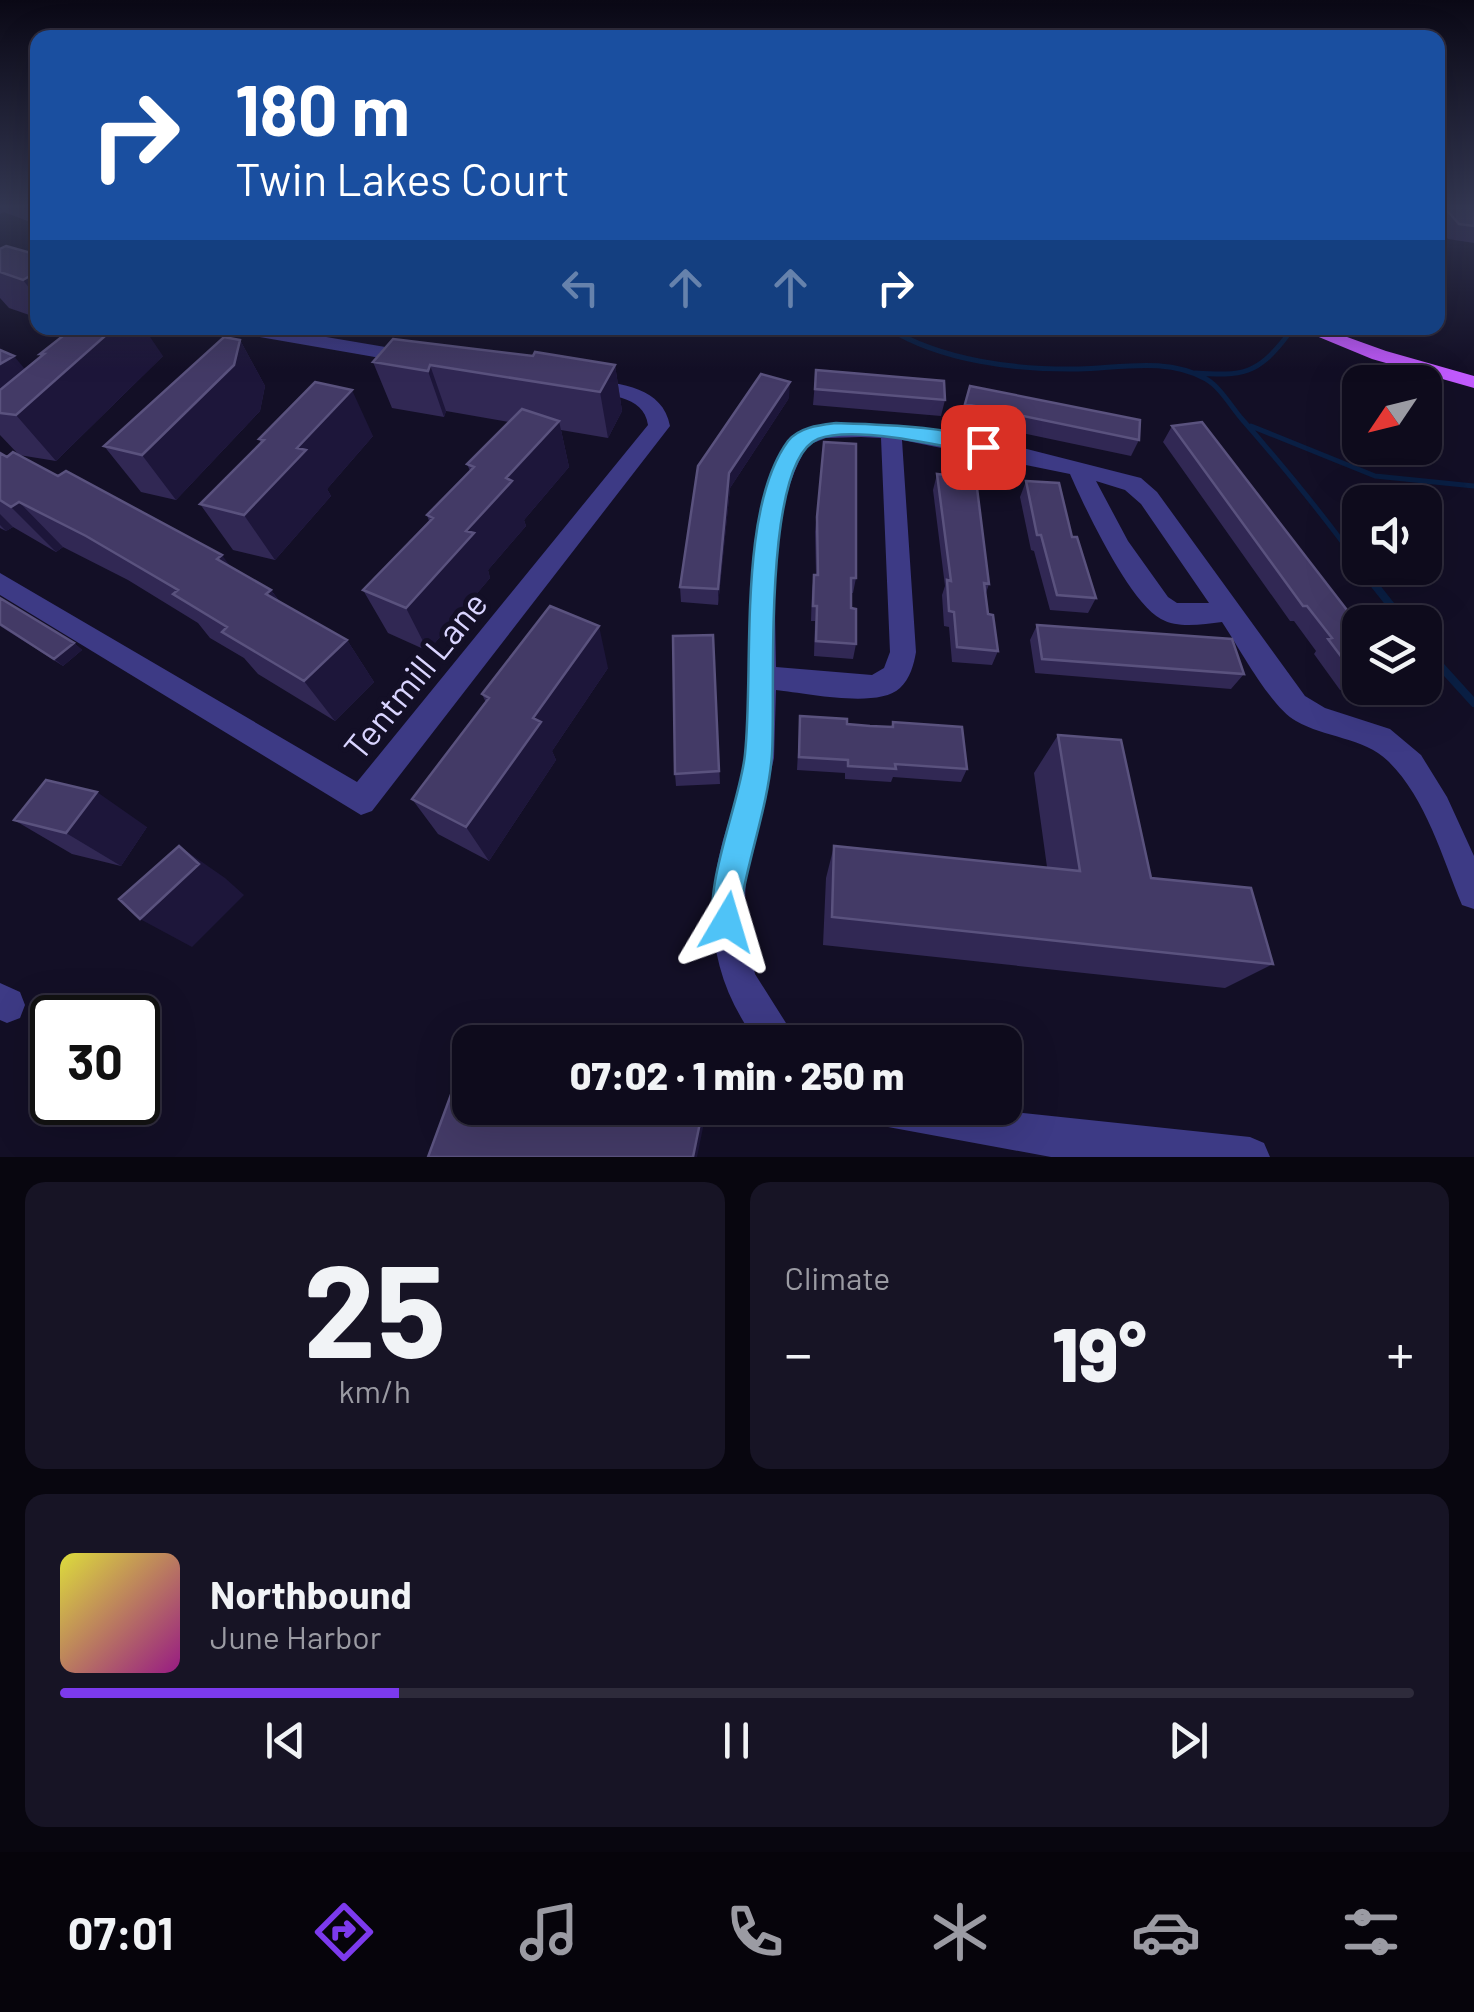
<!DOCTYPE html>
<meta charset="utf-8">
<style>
:root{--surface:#0e0b1c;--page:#171425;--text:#f1f3f6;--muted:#9b9ba3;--line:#2e2b3b;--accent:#7c3aed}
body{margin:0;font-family:Barlow,sans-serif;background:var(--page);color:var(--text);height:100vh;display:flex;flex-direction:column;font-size:38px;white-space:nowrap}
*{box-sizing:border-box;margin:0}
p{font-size:32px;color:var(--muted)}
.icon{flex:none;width:55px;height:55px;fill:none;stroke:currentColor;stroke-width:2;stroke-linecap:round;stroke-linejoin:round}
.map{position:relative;height:1157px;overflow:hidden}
.panel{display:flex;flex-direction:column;gap:25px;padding:25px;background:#08060f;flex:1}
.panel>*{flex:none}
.hud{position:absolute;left:30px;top:30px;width:1415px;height:305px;border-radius:20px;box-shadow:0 10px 40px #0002,0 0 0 2px var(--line);background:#1a4fa0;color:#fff;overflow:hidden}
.needle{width:65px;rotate:235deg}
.buttons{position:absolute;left:1342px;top:365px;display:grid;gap:20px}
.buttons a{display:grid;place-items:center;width:100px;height:100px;border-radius:20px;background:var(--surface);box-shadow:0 10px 40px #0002,0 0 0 2px var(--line);font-size:50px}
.speed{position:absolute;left:30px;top:995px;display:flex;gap:20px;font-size:50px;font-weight:700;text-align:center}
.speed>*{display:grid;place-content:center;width:130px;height:130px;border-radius:50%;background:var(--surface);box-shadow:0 10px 40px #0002,0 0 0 2px var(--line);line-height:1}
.speed .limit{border:5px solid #111;border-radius:15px;background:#fff;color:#111}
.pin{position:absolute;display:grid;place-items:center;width:85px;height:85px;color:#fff;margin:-42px;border-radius:20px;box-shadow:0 5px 15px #0006}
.me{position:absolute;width:110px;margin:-55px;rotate:7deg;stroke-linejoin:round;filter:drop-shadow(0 0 8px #0008)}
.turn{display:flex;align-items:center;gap:35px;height:210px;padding:0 40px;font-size:45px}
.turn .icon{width:130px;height:130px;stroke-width:2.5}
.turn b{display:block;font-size:70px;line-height:85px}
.lanes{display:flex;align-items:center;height:95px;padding:0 40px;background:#0003;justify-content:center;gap:50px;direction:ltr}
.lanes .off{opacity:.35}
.big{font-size:75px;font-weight:800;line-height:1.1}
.panel .card{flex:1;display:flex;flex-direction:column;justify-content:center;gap:15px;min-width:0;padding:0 35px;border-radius:20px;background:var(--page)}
.panel .dial{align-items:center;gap:0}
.dial b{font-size:130px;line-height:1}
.song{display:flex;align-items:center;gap:30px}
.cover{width:120px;height:120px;border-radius:15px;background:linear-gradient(135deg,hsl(60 70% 55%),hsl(310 70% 35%))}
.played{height:10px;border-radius:5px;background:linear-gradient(90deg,var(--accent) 25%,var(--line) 25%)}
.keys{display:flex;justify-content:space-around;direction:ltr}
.heat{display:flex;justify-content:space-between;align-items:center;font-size:55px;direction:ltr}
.panel .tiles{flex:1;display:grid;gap:25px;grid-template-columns:1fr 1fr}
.card:last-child{grid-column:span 2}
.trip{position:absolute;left:452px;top:1025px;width:570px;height:100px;border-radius:20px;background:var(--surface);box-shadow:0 10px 40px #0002,0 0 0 2px var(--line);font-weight:800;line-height:100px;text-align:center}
.tab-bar{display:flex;height:160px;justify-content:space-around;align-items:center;background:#06040b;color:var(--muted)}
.tab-bar .icon{width:70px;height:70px}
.tab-bar .selected{color:var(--accent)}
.tab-bar b{font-size:45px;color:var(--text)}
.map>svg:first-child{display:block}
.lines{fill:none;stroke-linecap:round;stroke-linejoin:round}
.stream-far1{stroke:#0a1f44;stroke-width:5}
.stream{stroke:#0a1f44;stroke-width:8}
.minor{fill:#3d3a85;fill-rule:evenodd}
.major{fill:#c25bff;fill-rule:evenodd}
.wall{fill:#312854}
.shaded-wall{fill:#1d163a}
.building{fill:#433a66;stroke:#5a527e;stroke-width:2.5}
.route{fill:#4fc3f7;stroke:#337fa1;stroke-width:2.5}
.labels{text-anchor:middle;stroke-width:10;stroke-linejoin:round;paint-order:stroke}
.street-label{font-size:35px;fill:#d9d4ff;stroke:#130f26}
</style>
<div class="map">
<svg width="1474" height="1157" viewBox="0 0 1474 1157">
<rect width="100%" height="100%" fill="#130f26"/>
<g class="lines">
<path class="stream-far1" d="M888 328C942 361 1016 370 1079 369 1120 368 1167 357 1206 379 1219 386 1231 406 1241 418 1283 466 1323 514 1360 566
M1195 373C1243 376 1257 375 1287 336
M1251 426 1375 476 1474 486
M1361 568 1368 576"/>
<path class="stream" d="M1366 574 1404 622
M1425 649 1474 703"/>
<path class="minor" d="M234 328H273L415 352 425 358 415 364 243 334Z
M588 379C621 384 663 387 670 426L372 811 361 815 0 595V573L357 782 648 425C644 394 605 396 581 389L578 385Z
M861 423 1015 446 1141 478 1157 492 1305 696 1325 708 1390 729 1421 755 1447 797 1474 856V909L1462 905C1442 857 1426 798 1388 761 1363 737 1325 738 1296 721 1270 706 1240 649 1222 622 1203 624 1179 629 1161 619 1129 602 1085 508 1070 474L902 440 916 652C914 664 910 679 900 688 878 709 806 693 776 690L774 758 746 880 744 921 755 974 798 1042H757C711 979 703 915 723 840 732 811 742 782 745 751 751 680 747 609 755 537L763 501 790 437 824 424ZM861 437 881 438 890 652 884 668 872 675 776 667C775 596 769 508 808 445L826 438ZM1096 481 1125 490 1141 504 1209 603H1177L1168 597 1128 541Z
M0 983 20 992 25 1005 20 1018 7 1023 0 1020Z
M869 1108H976L1250 1137 1264 1143 1270 1157H1051L888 1127 875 1121Z"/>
<path class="major" d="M1297 328H1322L1386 351 1474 376V388L1372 359Z"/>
</g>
<path class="wall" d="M0 207H38V225L4 212 0 214Z
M1474 207V243L1448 239 1438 227V208Z
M0 249 38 255V318L9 308 0 298Z
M240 340 265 386 260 411 176 500 141 492 104 446Z
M0 350 25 370 42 356 40 354 163 356 56 461 19 455 271 590 280 602 347 640 374 682 335 721 258 674 244 658 210 638 198 623 128 580 63 547 56 552 13 527 6 531 0 528V453L7 457 19 455 0 435Z
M373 362 615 365 622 411 608 438 561 430 569 467 524 520 526 526 488 570 490 578 428 651 388 633 363 590 429 521 427 515 470 471 467 464 509 422 446 411 444 417 392 408Z
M816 370 945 400 941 416 813 405Z
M970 386 1139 440 1131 456 961 420Z
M789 398 730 488 718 605 681 602 680 587 698 466Z
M1172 426 1360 627V686L1340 690 1314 654 1316 651 1294 621H1290L1163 442Z
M373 436 327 489 331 496 275 560 233 550 200 504 261 443 259 439Z
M824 442 856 578 853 593H851V608L856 644 853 659 814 656 815 621H811L812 590 814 575H816L815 532Z
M937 474 989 584 986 593 988 614 998 651 992 665 952 662 949 627 944 626 942 595 945 586 933 490Z
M1026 481 1072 537 1096 598 1088 613 1050 610 1034 551 1031 550 1020 497Z
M0 598 74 643 82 650 63 666 0 626Z
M1037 625 1244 674 1231 689 1035 673 1030 640Z
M713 635 720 784 676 786 675 774Z
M608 668 552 751 556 760 489 861 438 834 412 799 486 703 482 694Z
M800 716 847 724 891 727 893 722 967 769 961 782 893 777 891 782 845 779V773L797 770Z
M1058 735 1151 878 1273 964 1225 988 823 945 826 878 834 846 1047 867 1034 773Z
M14 820 147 827 121 866 72 854Z"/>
<path class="shaded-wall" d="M28 277 38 289V299L23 280Z
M105 328H144L163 356 56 461 16 415Z
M240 340 265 386 260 411 176 500 142 455Z
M14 356 34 380 0 391V364Z
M430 365 446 411 444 417 428 371Z
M615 365 622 411 608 438 600 392Z
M790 382 789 398 730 488 718 605V589L729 473Z
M352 390 373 436 327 489 331 496 275 560 244 515 297 448Z
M559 421 569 467 524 520 526 526 488 570 490 578 428 651 406 608 506 478Z
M19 502 63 547 56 552 11 507Z
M0 514 13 527 6 531 0 525Z
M222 555 255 600 217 559Z
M271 590 302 633 266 594Z
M599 626 608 668 552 751 556 760 489 861 466 827 533 718Z
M347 640 374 682 335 721 304 681Z
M74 643 82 650 63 666 54 659Z
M97 792 147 827 121 866 66 833Z
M179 846 225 878 244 895 192 947 140 919Z
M703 1108H707L697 1157H693Z"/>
<path class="building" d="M1444 207H1474V226L1459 224Z
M6 246 38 255V280L28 277 23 280 0 272V249Z
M73 328H114L16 415 0 413V390L44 354H40Z
M224 337 240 340 234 365 142 455 104 446Z
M393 339 533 356 535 352 615 365 600 392 430 365 428 371 373 362Z
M0 350 14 356 0 364Z
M816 370 944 381 945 400 815 389Z
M761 374 790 382 729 473 718 589 680 587 698 466Z
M315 382 352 390 297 448 306 450 244 515 200 504 264 440 259 439Z
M970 386 1140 420 1139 440 965 404Z
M522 409 559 421 506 478 512 481 466 531 474 533 406 608 363 590 433 518 427 515 474 467 467 464Z
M1202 422 1360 627V675H1355L1328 639 1332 638 1307 606H1303L1172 426Z
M824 442 856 444V578H851V608L856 609V644L816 641 817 606H813L814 575H818L817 517Z
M953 447 972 448 989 584 984 583 988 614 993 615 998 651 957 647 954 612 949 611 947 580 951 581 937 474 946 475Z
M13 452 58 476 66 471 222 555 217 559 271 590 266 594 347 640 304 681 222 632 227 627 173 594 178 590 86 536 19 502 11 507 0 500V453L7 457Z
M1026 481 1059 483 1072 537H1077L1096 598 1057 595 1041 535H1037Z
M0 598 74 643 54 659 0 624Z
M550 606 599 626 533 718 541 722 466 827 412 799 489 698 482 694Z
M1037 625 1232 639 1244 674 1042 659Z
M713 635 719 771 675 774 673 636Z
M800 716 847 719V724L870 726 893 727V722L962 727 967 769 895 764 896 769 848 766V760L799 757Z
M1058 735 1121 740 1151 878 1251 888 1273 964 832 917 834 846 1080 871Z
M46 780 97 792 66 833 14 820Z
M179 846 199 864 140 919 119 899Z
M475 1029 527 1042H470Z
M470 1043V1108H703L693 1157H428Z"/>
<linearGradient id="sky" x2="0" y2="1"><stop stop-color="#0a0815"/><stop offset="0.56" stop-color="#333752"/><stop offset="1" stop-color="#333752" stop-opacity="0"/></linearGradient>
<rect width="1474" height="369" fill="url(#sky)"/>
<path class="route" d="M836 423C869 424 972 426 993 447L983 454C945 446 853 425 818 439 761 462 776 698 772 754 769 798 753 844 744 888 741 903 744 918 738 932L727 937 716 932C700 893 741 800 745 754 754 670 737 510 788 441 799 427 820 425 836 423Z"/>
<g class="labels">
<g class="street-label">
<text transform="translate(416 676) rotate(-51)" y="12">Tentmill Lane</text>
</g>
</g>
</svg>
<div class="buttons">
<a><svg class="needle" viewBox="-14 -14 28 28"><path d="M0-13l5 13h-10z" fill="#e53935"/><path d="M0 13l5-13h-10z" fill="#9b9ba3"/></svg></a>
<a><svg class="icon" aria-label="sound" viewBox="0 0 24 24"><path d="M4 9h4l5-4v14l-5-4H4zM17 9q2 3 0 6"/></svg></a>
<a><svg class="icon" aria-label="layers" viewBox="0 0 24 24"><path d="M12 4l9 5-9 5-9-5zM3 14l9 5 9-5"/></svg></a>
</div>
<div class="speed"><div class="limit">30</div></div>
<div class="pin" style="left:983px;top:447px;background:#d93025"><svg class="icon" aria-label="arrive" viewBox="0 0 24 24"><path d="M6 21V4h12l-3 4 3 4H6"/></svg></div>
<svg class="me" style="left:727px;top:922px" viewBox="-20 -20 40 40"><path d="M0-17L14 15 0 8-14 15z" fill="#4fc3f7" stroke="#fff" stroke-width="4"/></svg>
<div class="trip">07:02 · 1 min · 250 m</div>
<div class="hud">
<div class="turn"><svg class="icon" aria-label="right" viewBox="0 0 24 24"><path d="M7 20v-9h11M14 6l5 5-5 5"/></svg><div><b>180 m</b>Twin Lakes Court</div></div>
<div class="lanes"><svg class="icon off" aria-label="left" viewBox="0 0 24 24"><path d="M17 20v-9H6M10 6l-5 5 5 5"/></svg><svg class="icon off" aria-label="ahead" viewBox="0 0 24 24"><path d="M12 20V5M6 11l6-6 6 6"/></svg><svg class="icon off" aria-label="ahead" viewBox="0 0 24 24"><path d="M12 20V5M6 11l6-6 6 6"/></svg><svg class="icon" aria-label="right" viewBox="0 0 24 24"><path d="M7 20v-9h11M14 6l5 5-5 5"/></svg></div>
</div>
</div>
<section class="panel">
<div class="tiles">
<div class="card dial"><b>25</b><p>km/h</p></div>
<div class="card"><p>Climate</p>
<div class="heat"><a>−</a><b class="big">19°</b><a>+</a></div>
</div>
<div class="card">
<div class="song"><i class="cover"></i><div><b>Northbound</b><p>June Harbor</p></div></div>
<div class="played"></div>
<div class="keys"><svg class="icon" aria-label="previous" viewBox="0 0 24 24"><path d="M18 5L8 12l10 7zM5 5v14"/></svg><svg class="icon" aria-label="pause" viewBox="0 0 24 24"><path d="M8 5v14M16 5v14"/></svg><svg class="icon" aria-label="next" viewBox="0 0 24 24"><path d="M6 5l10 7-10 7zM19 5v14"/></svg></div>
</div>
</div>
</section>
<nav class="tab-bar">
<b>07:01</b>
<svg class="icon selected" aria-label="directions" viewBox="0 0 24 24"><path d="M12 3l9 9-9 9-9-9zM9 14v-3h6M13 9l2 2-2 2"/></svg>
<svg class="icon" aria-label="music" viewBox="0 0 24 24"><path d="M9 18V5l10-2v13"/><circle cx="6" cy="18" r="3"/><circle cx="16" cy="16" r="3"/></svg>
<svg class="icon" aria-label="phone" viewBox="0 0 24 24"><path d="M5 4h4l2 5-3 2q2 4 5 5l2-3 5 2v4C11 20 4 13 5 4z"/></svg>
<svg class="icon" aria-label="climate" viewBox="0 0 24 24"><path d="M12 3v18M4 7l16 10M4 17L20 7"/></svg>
<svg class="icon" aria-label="car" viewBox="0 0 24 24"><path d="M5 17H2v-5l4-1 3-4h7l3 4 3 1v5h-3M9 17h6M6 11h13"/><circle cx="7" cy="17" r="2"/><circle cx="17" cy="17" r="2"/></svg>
<svg class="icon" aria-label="filters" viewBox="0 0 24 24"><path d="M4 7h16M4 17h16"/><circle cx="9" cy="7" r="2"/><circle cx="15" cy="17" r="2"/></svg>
</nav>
